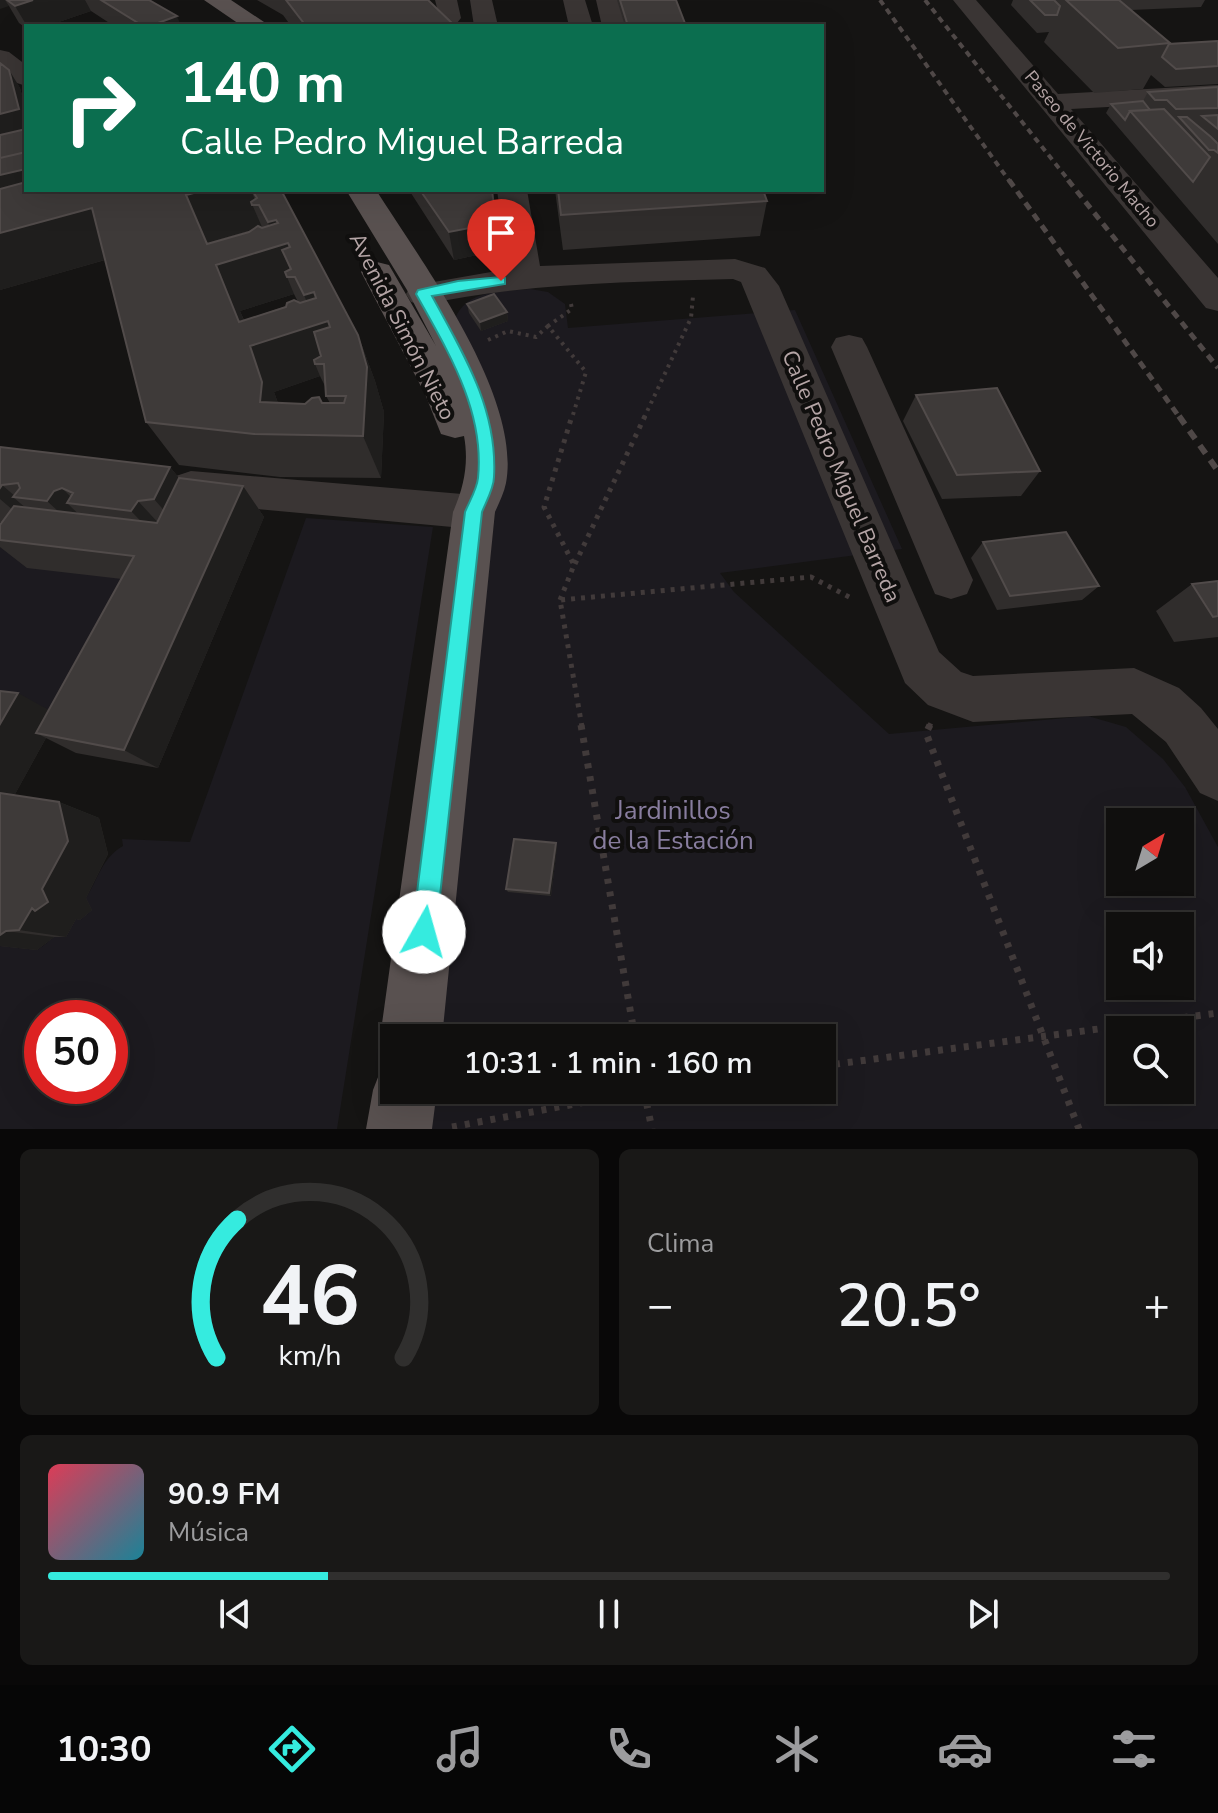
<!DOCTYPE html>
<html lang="es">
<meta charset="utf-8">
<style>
:root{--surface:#100f0e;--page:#191817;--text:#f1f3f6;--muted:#9c9c9e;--line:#302f2e;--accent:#35ebdf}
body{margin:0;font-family:"Nunito Sans",sans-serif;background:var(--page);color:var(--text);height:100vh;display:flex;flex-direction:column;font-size:30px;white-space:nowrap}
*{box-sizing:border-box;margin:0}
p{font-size:26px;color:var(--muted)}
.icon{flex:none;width:44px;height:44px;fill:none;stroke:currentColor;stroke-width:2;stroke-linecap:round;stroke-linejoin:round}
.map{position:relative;height:1129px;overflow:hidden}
.side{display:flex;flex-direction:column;gap:20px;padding:20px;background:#090808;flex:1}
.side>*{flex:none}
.top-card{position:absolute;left:24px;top:24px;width:800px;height:168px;border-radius:0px;box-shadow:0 8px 32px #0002,0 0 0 2px var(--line);background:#0b6e4f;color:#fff;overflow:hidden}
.needle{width:52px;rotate:38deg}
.controls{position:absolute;left:1106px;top:808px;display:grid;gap:16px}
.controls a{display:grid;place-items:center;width:88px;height:88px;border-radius:0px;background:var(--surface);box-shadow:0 8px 32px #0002,0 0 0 2px var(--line);font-size:40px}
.speed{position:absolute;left:24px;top:1000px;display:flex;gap:16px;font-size:40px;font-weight:700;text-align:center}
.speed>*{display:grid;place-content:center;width:104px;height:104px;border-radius:50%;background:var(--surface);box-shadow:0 8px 32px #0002,0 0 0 2px var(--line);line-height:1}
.speed .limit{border:12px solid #d22;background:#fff;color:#111}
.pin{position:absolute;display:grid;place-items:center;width:68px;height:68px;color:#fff;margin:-82px -34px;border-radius:50% 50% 50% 0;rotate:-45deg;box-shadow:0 0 8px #0007}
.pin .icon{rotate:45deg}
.me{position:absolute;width:88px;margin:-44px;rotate:7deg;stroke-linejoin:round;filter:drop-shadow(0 0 6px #0008)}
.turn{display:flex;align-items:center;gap:28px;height:168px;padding:0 24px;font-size:36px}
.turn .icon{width:104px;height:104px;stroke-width:2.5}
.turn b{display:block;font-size:56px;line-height:68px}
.big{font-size:60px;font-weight:600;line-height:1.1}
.side .widget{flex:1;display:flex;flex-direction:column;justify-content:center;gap:12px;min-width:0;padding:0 28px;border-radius:12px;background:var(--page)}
.side .dial{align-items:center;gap:0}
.dial svg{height:208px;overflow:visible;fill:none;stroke:var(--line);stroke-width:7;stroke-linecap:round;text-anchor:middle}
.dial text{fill:var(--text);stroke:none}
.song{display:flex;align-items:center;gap:24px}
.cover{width:96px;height:96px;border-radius:12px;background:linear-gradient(135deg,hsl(350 70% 55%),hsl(190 70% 35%))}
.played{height:8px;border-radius:4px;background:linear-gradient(90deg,var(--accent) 25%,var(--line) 25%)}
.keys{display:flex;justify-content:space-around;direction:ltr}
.heat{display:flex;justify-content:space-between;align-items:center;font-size:44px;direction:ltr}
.side .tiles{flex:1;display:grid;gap:20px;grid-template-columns:1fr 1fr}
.widget:last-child{grid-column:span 2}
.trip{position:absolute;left:380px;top:1024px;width:456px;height:80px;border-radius:0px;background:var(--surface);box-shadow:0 8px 32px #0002,0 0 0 2px var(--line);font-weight:600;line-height:80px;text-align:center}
.dock{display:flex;height:128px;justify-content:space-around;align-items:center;background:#060606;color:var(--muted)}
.dock .icon{width:56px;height:56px}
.dock .selected{color:var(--accent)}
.dock b{font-size:36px;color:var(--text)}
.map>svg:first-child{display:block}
.green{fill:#1c1a1f;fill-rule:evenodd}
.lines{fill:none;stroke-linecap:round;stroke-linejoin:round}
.path-far2{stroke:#413a3a;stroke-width:4;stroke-dasharray:3 5;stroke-linecap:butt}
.path-far1{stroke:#413a3a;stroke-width:5;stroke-dasharray:4 6;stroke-linecap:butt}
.path{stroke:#413a3a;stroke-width:7;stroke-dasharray:5 8;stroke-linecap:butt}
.minor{fill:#3a3534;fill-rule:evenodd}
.major{fill:#595150;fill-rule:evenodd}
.rail-far2{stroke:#4f4847;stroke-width:4;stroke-dasharray:6 5;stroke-linecap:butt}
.rail-far1{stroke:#4f4847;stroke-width:5;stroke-dasharray:8 6;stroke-linecap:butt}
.rail{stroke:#4f4847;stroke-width:6;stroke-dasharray:10 8;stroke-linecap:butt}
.wall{fill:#302d2c;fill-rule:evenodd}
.shaded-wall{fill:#1f1e1d}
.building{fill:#3e3a39;stroke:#514b4a;stroke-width:2;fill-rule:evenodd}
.route{fill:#35ebdf;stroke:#229991;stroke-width:2}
.labels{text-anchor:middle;stroke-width:8;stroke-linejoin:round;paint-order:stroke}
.far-street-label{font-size:18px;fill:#b5a5a6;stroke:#100f0e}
.street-label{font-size:22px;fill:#b5a5a6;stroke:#100f0e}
.near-park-label{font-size:26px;fill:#887d9f;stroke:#100f0e}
</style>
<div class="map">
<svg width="1218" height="1129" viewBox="0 0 1218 1129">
<rect width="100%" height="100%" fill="#151413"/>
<path class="green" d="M530 289 548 292 565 304 568 328 795 310 902 549 720 573 734 592 889 734 1088 716 1126 727 1163 759 1185 787 1218 847V1129H426L430 1090H822V1038H436L495 513 454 322C464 289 501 292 530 289ZM1120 822H1180V882H1120ZM1120 926H1180V986H1120ZM1120 1030H1180V1090H1120Z
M306 518 433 527 337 1129H0V925L37 950C56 938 74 916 86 898 99 877 102 858 123 846L122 839 190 842ZM42 1018H110V1086H42Z
M0 530 163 584 93 721 0 706Z"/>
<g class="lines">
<path class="path-far2" d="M571 304 572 309 548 326 586 372 572 418
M488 340 508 331 536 337 548 326
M644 418 691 318 693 296"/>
<path class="path-far1" d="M575 564 645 416
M560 600 574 565 544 507 572 416
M582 727 560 600 811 577 851 598
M929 727 931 723"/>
<path class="path" d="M581 725 635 1038
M930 725 926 733 1079 1129
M822 1066 1218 1013
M452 1127 644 1091 652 1129"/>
<path class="minor" d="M435 0H457L461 18 457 23H441Z
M470 0H492L498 26H474Z
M563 0H585L593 26H569Z
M596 0H618L626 26H602Z
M953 0H976L1058 94 1218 85V101L1071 109 1218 278V311L1206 308Z
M0 50 9 52 26 65V86L17 83 0 69Z
M497 190H527L540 266 735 259 765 268 779 286 939 652 961 672 973 676 1134 668 1179 688 1201 708 1218 729V801L1200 793 1166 742 1132 714 973 722 928 705 905 683 741 282 733 279C628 282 525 283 423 305L411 302 406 294 411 286 508 269Z
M849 335 862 338 867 347 973 580 967 594 951 599 935 594 929 580 831 347 836 338Z
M191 471 474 495 489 500 495 512 489 524 474 529 191 503 176 498 170 487 176 476Z"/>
<path class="major" d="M204 0H231L270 26H242Z
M346 190H376C421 261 522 396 506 483 504 493 499 503 495 512L442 1038H394V1062L389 1060 380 1038 453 512C464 487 469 463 464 436L455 438 441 434 425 394 361 272 365 265 377 262 389 265 436 346 407 290Z
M394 1063V1090H437L432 1129H366L373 1090 382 1067Z"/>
<path class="rail-far2" d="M880 0 1010 182
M925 0 1070 182"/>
<path class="rail-far1" d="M1009 180 1180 418
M1068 180 1218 368"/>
<path class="rail" d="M1179 416 1218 471"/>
</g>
<path class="wall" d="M0 0H149L181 26H114L91 11 47 26H26V28L19 23 9 6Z
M257 0H428L455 26H291L283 15Z
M617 0H676L686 26H625Z
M1013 0H1205L1201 7 1131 10 1170 43 1218 41V84L1165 87 1151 75 1143 89 1094 93 1044 42 1049 32 1037 33 1011 5Z
M0 63 9 70 20 88 26 110V190H281L358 335 375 381 384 412 381 478 280 477 179 465 146 422 105 260 0 290ZM252 230 249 232 211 243V242ZM294 294 298 302 244 320 240 311ZM320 376 326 388V396L330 403H278L274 392Z
M1218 87V244L1106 113 1111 104 1143 101 1148 92Z
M409 190H492L500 250 454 260Z
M555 190H763L767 201 760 236 563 250Z
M467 304 507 312 508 321 481 331 469 313Z
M916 395 1040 471 1021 496 942 499 903 421Z
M0 447 170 467 179 478 243 486 264 517 158 768 76 753 46 738 14 796 59 802 99 818 108 854 86 898 92 910 80 920 76 919 66 937H54L37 950 0 946V691L49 710 122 579 27 568 0 547V525L1 523 0 522Z
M983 542 1099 586 1082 600 997 610 971 558Z
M1218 581V637L1174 642 1156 611 1192 584Z
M557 847 551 896 508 892 506 889Z"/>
<path class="shaded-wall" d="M0 0H5L9 6 0 9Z
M33 0H85L91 11 47 26H27L15 6Z
M177 16 181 26H150Z
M9 70 20 88 26 110V129L0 135V114Z
M26 163V190L0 231V175Z
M205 190H251L257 205 251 202 262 227 211 242 220 263 278 246 268 222 276 220 286 243H288L308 289 282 250 293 277H287L294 294 240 311 254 345 316 325 304 295 314 292 328 321 346 367 324 364H315L320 376 274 392 286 426 260 402 239 322 186 195Z
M492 190 500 250 454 260 449 232Z
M92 208 122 255 0 290V233Z
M507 312 508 321 481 331 480 322Z
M358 335 375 381 384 412 381 478 363 436Z
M170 467 203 508 189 539 154 499Z
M2 485 16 497H13L48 527 42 535 0 499V488Z
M243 486 264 517 158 768 124 750Z
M62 488 79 505 67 503 97 532 91 541 47 501 54 491Z
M138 501 175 541 169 550 131 511Z
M18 693 58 715 36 733 46 738 14 796 0 799V724Z
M59 802 99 818 108 854 86 898 92 910 80 920 76 919 66 937 19 930 42 889Z
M556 843 557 847 551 896 549 893Z
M6 931 54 937 37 950 0 946V935Z"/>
<path class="building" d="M7 0H33L15 6Z
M101 0H149L177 16 150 26H143Z
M286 0H428L455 26H306Z
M620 0H676L686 26H628Z
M1030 0H1054L1060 6 1057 15H1045Z
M1066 0H1119L1170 43 1118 48Z
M1218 41V66L1176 69 1162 57 1169 44Z
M0 63 9 70 19 109 0 114Z
M1218 87V108L1176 109 1167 100H1155L1148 92Z
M1143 101 1150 110 1130 111 1125 120 1111 104Z
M1164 109 1210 157 1193 182 1130 111Z
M1218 115V129L1202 116Z
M1179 117H1187L1211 137 1218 144V153L1214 150H1209Z
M26 129V152L0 158V135Z
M26 152V169L0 175V158Z
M26 182V190H205L186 195 207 244 249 232 258 226 262 228 278 223 276 220 268 222 259 205H252L251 202 257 198 252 190H281L358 335 367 367 363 436 254 434 146 422 92 208 0 233V189ZM288 243 290 247 282 250 291 269 285 272 287 277H295L304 295 314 292 316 298 300 303 294 300 287 303 286 307 239 322 216 265ZM328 321 330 327 314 332 321 356 314 360 315 364H324L326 396H346L344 403H322L319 397 312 398 305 404 260 402 262 382 250 346Z
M420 190H492L496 223 449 232Z
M558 190H763L767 201 561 215Z
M494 294 507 312 480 322 467 304Z
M997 388 1040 471 957 475 916 395Z
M0 447 170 467 154 499 138 501 131 511 67 503 73 493 62 488 54 491 47 501 13 497 20 488 18 483 2 485 0 488Z
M179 478 243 486 124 750 36 733 134 556 0 540V525L14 506 157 523Z
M1066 532 1099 586 1010 596 983 542Z
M1218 581V616L1213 617 1192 584Z
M0 691 18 693 0 724Z
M0 793 59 802 68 841 42 889 48 902 35 911 32 908 19 930 6 931 0 935Z
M514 839 556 843 549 893 506 889Z"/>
<path class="route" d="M501 277 505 278V284L432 296C463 353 498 409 494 477 494 488 486 502 482 512L436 932 432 940 424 944 415 940 412 932 465 512C469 502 477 489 478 478 485 410 447 350 416 294L418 290 458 281Z"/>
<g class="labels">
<g class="far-street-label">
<text transform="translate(1092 149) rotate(50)" y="6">Paseo de Victorio Macho</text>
</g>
<g class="street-label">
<text transform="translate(403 326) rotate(63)" y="8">Avenida Simón Nieto</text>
<text transform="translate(842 476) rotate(67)" y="8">Calle Pedro Miguel Barreda</text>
</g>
<g class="near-park-label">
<text x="673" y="819">Jardinillos<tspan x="673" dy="30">de la Estación</tspan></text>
</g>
</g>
</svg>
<div class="controls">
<a><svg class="needle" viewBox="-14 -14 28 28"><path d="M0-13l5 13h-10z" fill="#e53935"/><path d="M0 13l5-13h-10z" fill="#9c9c9e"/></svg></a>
<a><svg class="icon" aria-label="sound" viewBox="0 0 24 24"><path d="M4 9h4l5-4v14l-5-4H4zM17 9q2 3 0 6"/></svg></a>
<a><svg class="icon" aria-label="search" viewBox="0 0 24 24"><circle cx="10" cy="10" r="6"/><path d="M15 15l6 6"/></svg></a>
</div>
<div class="speed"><div class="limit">50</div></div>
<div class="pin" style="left:501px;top:281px;background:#d93025"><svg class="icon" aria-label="arrive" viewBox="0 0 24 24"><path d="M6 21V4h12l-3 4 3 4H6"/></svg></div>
<svg class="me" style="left:424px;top:932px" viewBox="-20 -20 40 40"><circle r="19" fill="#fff"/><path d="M0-13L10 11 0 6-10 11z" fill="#35ebdf"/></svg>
<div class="trip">10:31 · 1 min · 160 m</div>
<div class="top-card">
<div class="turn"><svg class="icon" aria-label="right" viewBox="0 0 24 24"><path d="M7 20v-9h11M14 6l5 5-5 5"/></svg><div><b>140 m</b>Calle Pedro Miguel Barreda</div></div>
</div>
</div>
<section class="side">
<div class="tiles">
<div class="widget dial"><svg viewBox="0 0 100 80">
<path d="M14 69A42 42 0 1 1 86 69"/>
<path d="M14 69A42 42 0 0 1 22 16" stroke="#35ebdf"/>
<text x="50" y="56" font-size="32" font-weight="700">46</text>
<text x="50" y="72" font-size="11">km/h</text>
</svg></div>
<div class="widget"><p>Clima</p>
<div class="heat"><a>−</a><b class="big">20.5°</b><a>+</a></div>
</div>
<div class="widget">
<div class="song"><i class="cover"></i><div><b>90.9 FM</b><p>Música</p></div></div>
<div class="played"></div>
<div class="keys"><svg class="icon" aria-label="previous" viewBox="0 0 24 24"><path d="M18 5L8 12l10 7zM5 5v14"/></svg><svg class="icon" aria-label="pause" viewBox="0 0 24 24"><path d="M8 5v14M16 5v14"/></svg><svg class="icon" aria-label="next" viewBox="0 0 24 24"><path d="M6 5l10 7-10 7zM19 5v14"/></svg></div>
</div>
</div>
</section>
<nav class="dock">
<b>10:30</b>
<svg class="icon selected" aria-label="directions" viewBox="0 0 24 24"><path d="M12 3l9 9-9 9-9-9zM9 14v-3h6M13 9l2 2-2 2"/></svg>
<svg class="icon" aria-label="music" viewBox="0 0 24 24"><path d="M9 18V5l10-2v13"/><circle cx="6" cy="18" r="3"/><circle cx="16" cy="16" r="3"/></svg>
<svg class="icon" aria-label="phone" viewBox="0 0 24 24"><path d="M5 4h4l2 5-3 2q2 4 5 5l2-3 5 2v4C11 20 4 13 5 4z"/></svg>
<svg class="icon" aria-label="climate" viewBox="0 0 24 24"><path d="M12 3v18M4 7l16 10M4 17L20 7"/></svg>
<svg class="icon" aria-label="car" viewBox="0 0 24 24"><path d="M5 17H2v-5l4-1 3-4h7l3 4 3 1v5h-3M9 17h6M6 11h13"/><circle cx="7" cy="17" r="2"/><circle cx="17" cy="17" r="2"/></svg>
<svg class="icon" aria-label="filters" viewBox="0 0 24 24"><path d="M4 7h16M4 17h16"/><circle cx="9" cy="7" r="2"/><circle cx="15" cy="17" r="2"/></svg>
</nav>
